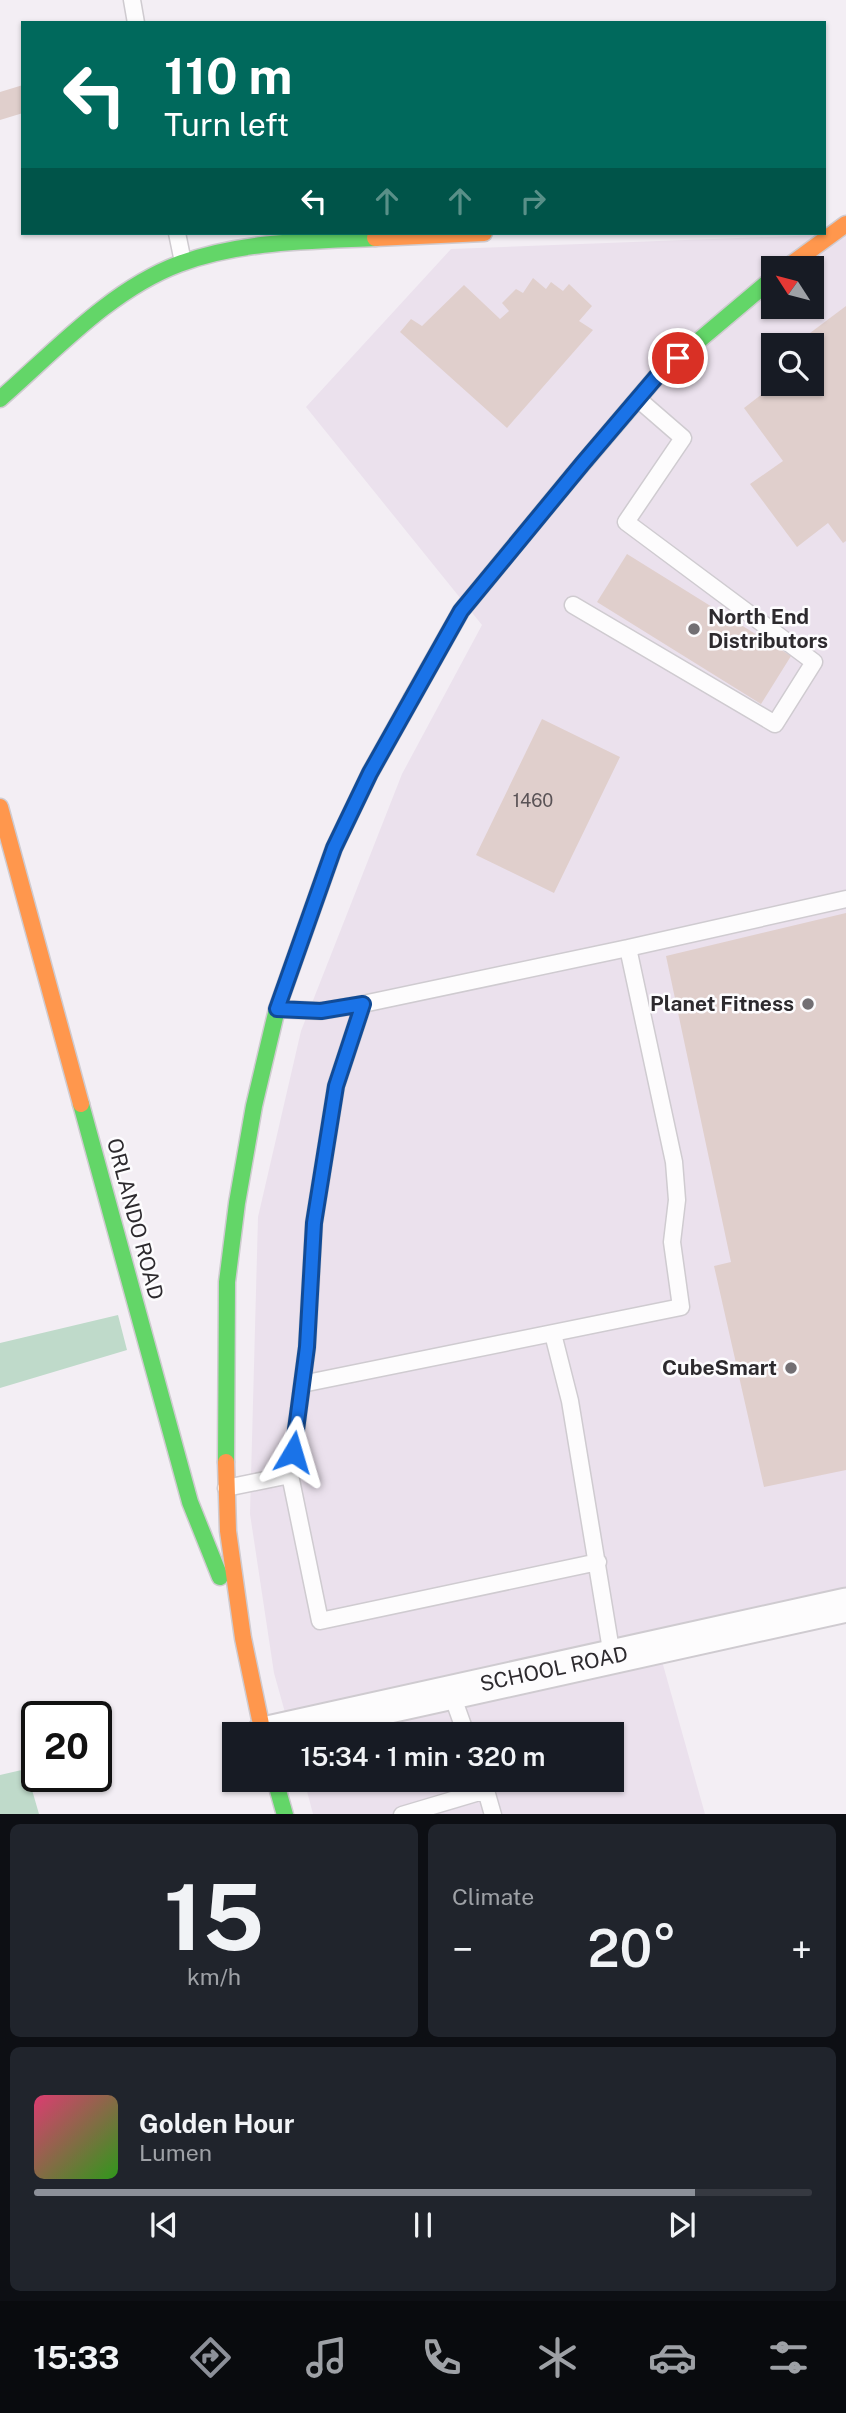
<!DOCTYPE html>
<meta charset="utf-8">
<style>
:root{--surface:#171b24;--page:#20242c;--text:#f1f3f6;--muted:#9ea1a6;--line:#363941;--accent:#8c9099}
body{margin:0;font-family:"Public Sans",sans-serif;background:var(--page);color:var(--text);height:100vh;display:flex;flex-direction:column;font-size:26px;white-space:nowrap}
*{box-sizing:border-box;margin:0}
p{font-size:23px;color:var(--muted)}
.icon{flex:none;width:38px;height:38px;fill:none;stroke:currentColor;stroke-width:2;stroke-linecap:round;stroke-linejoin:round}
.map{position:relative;height:1814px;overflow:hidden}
.panel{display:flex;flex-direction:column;gap:10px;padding:10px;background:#0d0f14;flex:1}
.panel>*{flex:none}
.guide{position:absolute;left:21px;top:21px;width:805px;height:214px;border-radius:0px;box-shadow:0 2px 5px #0004;background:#00695c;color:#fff;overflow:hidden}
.needle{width:46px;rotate:306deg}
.controls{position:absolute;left:761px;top:256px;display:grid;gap:14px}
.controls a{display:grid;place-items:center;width:63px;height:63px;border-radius:0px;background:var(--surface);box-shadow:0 2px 5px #0004;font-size:35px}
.speed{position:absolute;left:21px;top:1701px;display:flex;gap:14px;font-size:35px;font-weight:700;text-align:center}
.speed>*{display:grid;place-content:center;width:91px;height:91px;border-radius:50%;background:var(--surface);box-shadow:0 2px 5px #0004;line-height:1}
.speed .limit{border:4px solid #111;border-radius:10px;background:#fff;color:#111}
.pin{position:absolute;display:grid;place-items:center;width:60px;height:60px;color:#fff;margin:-30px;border:4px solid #fff;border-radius:50%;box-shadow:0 2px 7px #0007}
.me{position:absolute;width:77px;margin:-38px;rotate:7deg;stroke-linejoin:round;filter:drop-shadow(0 0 5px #0008)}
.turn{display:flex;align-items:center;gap:24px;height:147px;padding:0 28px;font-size:32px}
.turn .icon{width:91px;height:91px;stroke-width:2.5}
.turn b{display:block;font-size:49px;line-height:60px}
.lanes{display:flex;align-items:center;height:66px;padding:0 28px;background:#0003;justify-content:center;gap:35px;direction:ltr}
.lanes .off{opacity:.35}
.big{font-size:52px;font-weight:600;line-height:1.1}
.panel .widget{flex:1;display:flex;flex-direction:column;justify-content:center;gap:10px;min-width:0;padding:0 24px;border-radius:10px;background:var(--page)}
.panel .dial{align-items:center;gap:0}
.dial b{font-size:91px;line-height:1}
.song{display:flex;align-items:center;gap:21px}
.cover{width:84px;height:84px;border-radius:10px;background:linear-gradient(135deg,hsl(340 70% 55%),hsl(110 70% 35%))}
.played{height:7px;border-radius:4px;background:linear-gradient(90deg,var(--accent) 85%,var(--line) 85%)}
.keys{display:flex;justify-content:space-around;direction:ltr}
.heat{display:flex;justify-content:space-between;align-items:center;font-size:38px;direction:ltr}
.panel .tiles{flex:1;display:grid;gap:10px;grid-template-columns:1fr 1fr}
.widget:last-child{grid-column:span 2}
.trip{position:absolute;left:222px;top:1722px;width:402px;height:70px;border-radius:0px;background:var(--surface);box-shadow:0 2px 5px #0004;font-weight:600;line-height:70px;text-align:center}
.dock{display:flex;height:112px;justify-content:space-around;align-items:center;background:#090b0e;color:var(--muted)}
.dock .icon{width:49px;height:49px}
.dock .selected{color:var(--accent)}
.dock b{font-size:32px;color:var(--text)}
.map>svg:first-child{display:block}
.built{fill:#ebe1ed;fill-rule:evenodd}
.green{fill:#bfdaca}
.building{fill:#e0cfcc}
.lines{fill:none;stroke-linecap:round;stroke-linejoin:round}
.lane-casing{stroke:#cfcbd0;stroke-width:19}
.street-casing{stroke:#cfcbd0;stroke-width:37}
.fast-casing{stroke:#cfcbd0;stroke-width:19}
.slow-casing{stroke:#cfcbd0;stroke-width:19}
.jam-casing{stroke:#cfcbd0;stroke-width:19}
.lane{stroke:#fdfcfd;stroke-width:16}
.street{stroke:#fdfcfd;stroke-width:33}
.fast{stroke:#63d668;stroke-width:16}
.slow{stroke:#ff974d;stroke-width:16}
.jam{stroke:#b3261e;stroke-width:16}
.route-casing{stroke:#114b97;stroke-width:18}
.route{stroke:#1a73e8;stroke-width:12}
.poi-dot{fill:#726f73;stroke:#fdfcfe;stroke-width:2.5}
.labels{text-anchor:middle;stroke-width:5;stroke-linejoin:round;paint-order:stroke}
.number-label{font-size:18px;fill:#5a5356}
.poi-label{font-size:21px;font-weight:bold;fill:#2d2a2e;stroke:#fdfcfe;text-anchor:end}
.street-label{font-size:21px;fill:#2d2a2e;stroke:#fdfcfe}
</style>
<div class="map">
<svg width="846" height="1815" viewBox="0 0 846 1815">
<rect width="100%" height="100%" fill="#f3eef4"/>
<path class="built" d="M846 234V1598L658 1647 705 1814H313L304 1780H612V1734H291L274 1673 250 1514 258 1217 301 1031 402 774 482 625 306 407 451 249ZM774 268H812V306H774ZM774 345H812V383H774Z"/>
<path class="green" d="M118 1315 127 1350 0 1388V1343Z
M26 1769 39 1814H0V1775Z"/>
<path class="building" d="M23 85V113L0 120V92Z
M533 278 546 289 551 282 563 291 569 284 592 306 579 321 593 330 507 428 400 332 411 319 422 326 464 285 500 319 509 311 502 303 516 289 523 293Z
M846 306V541L843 543 828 523 797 547 750 484 783 461 744 408 776 383H812V345H794Z
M627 554 791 656 761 704 597 602Z
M542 719 620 757 554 893 476 855Z
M846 913V1470L764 1487 714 1266 731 1262 666 956Z"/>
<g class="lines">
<defs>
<path id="lane" d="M132 0 136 23
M177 233 183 262
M573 605 775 724 814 662 626 522 683 438 638 399
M277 1009 321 1011 363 1004 628 948 846 899
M553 1334 570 1401 612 1656
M302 1384 681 1307 672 1242 677 1200 674 1162 628 948
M290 1475 307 1347 314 1223 336 1086 363 1004
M226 1488 290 1475 320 1621 598 1562
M451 1692 466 1734
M483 1780 493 1815
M402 1815 486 1790"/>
<path id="street" d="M263 1734 846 1605"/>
<path id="fast" d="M0 399C55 351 110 290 179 264 240 241 311 241 375 238
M573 475 658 375 774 277
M81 1104 190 1502 220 1577
M226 1462 227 1282 237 1203 254 1106 277 1009 334 848 370 773 412 698
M275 1780 285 1815"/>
<path id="slow" d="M375 238 484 233
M786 268 846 224
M0 807 81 1104
M226 1462 228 1531 243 1638 263 1734"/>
<path id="jam" d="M412 698 461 611 573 475"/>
</defs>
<use href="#lane" class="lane-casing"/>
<use href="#street" class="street-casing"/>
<use href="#fast" class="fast-casing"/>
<use href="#slow" class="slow-casing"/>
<use href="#jam" class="jam-casing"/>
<use href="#lane" class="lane"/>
<use href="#street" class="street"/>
<use href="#fast" class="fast"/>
<use href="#slow" class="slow"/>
<use href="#jam" class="jam"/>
</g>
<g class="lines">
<defs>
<path id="route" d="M293 1452 307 1347 314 1223 336 1086 363 1004 321 1011 277 1009 334 848 370 773 461 611 583 463 658 375 678 358"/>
</defs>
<use href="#route" class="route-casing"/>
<use href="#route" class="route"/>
</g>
<g class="poi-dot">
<circle cx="694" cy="629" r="7"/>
<circle cx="808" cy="1004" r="7"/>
<circle cx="791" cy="1368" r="7"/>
</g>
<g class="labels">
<g class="number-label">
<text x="533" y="807">1460</text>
</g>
<g class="poi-label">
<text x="708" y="624" text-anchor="start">North End<tspan x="708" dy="24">Distributors</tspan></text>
<text x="794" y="1011">Planet Fitness</text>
<text x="777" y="1375">CubeSmart</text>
</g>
<g class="street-label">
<text transform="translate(135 1219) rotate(75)" y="7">ORLANDO ROAD</text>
<text transform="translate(554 1669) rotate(-12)" y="7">SCHOOL ROAD</text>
</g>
</g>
</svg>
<div class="controls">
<a><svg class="needle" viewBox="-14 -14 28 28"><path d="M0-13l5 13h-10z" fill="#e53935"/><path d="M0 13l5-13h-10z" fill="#9ea1a6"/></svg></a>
<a><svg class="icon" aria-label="search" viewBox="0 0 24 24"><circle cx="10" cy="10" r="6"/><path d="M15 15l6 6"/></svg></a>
</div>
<div class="speed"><div class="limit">20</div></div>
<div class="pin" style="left:678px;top:358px;background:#d93025"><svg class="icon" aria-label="arrive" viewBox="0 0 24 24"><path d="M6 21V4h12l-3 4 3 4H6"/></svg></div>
<svg class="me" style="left:293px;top:1452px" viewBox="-20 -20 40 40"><path d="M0-17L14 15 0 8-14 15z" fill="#1a73e8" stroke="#fff" stroke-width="4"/></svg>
<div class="trip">15:34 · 1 min · 320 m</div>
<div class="guide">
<div class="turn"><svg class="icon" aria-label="left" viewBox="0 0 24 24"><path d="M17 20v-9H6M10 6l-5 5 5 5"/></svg><div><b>110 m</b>Turn left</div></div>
<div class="lanes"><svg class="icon" aria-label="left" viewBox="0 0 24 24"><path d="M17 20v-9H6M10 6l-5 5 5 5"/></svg><svg class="icon off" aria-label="ahead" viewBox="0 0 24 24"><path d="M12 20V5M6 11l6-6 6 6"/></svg><svg class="icon off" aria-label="ahead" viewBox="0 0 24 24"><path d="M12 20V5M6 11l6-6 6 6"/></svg><svg class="icon off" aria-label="right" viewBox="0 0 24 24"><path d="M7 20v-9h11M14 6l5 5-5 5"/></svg></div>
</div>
</div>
<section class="panel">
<div class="tiles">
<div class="widget dial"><b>15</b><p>km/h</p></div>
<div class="widget"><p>Climate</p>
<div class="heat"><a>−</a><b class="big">20°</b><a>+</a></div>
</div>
<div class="widget">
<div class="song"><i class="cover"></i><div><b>Golden Hour</b><p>Lumen</p></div></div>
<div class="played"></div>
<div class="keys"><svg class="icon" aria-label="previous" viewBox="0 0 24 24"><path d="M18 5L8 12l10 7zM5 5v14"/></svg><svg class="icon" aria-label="pause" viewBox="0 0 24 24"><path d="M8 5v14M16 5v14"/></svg><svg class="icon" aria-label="next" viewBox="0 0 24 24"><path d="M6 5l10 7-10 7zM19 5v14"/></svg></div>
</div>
</div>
</section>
<nav class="dock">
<b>15:33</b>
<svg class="icon selected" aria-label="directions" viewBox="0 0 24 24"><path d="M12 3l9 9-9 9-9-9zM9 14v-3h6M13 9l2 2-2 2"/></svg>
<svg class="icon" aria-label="music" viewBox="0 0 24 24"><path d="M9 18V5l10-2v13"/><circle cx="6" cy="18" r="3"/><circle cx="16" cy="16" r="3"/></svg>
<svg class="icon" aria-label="phone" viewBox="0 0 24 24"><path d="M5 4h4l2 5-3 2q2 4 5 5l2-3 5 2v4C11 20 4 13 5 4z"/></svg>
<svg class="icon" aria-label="climate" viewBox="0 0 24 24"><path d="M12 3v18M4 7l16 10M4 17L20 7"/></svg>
<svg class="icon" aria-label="car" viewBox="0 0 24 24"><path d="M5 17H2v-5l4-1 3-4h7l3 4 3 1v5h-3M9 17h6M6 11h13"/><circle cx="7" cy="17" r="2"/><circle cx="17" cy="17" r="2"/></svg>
<svg class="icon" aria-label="filters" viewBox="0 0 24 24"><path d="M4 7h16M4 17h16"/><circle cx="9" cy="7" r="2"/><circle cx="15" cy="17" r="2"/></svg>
</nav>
